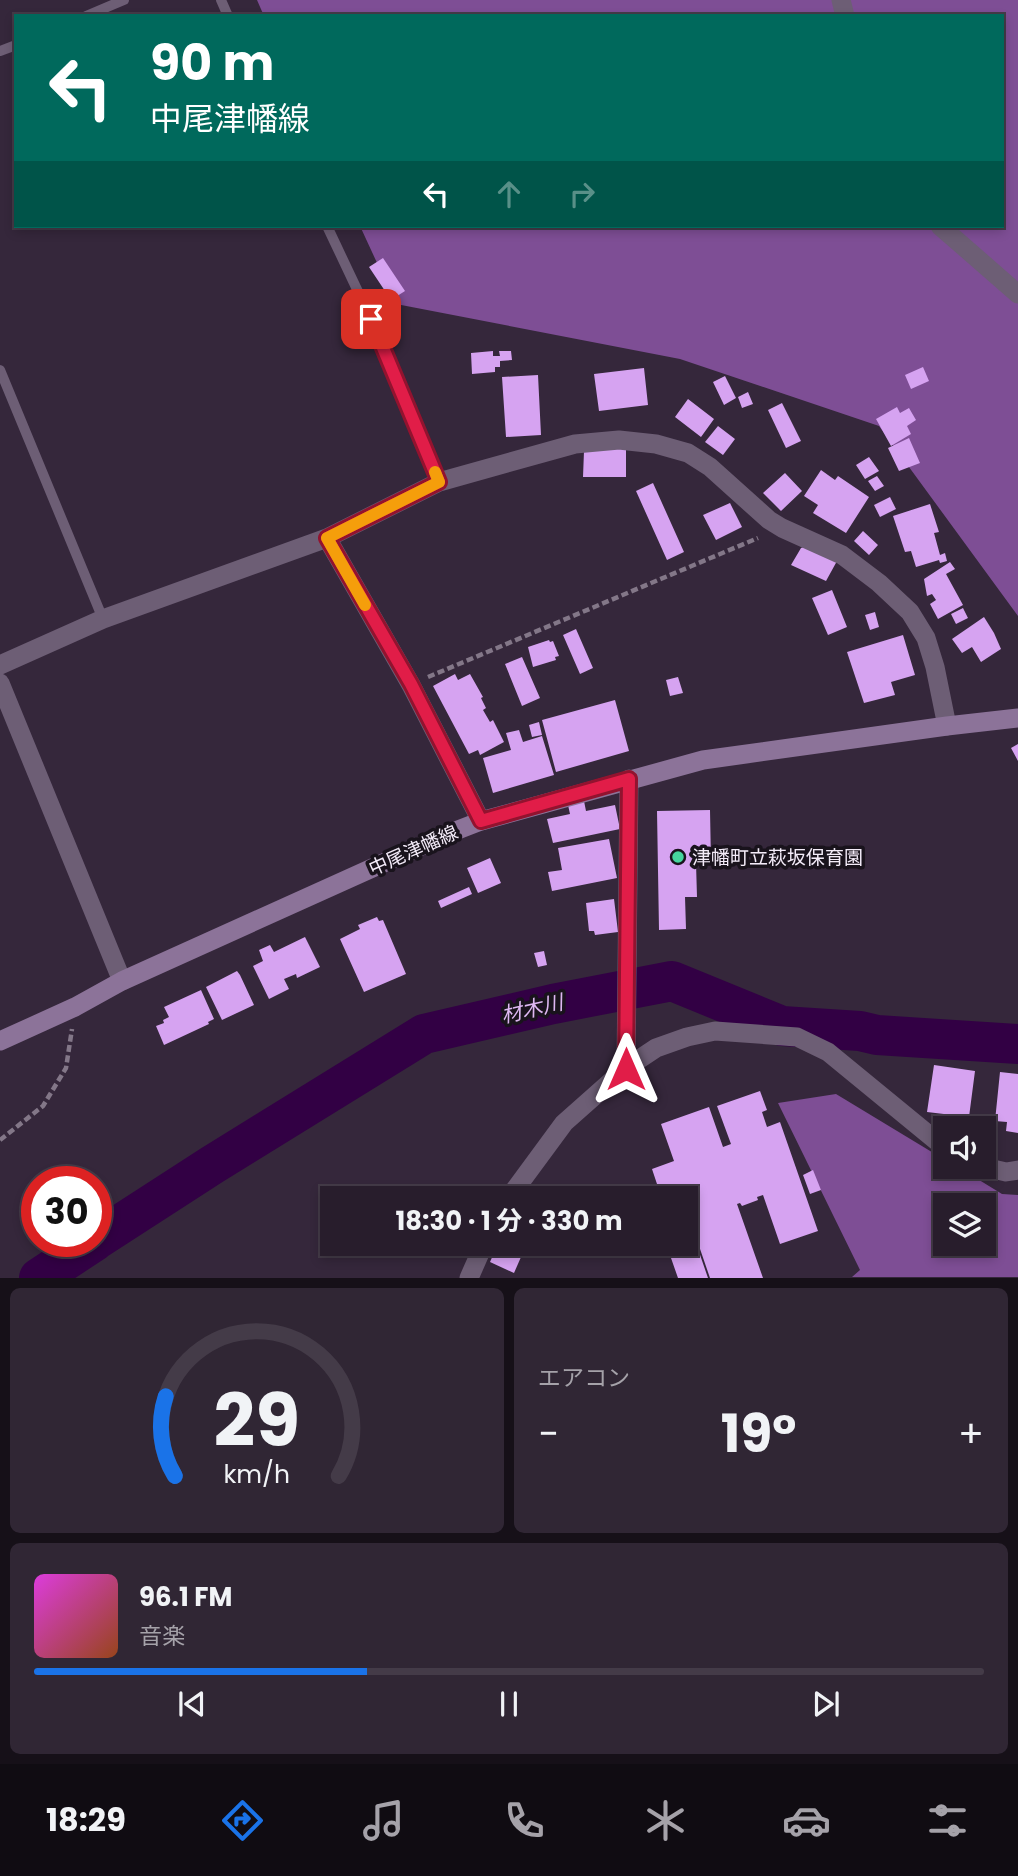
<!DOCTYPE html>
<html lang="ja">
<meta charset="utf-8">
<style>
:root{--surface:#281d2c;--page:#302634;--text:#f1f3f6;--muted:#a5a2a9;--line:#443b48;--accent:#1a73e8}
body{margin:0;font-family:Poppins,"Noto Sans JP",sans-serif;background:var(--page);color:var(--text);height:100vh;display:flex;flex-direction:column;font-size:26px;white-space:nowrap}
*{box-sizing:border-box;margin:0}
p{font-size:23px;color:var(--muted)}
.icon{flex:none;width:38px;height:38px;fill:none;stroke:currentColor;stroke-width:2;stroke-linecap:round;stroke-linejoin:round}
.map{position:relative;height:1278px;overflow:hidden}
.side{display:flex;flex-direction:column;gap:10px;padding:10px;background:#161018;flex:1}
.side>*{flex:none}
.top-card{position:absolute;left:14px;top:14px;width:990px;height:214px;border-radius:0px;box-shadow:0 4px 10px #0003,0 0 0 2px var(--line);background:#00695c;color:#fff;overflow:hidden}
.buttons{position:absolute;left:933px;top:1116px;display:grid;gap:14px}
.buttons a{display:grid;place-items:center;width:63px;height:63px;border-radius:0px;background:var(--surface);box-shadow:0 4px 10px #0003,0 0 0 2px var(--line);font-size:35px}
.speed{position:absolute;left:21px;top:1166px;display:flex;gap:14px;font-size:35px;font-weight:700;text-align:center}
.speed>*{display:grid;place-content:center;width:91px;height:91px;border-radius:50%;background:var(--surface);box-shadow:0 4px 10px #0003,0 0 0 2px var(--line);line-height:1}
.speed .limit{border:10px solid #d22;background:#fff;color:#111}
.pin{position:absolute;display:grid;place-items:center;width:60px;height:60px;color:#fff;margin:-30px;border-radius:14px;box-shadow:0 4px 10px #0006}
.me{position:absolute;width:77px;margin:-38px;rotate:0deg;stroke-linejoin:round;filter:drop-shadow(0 0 5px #0008)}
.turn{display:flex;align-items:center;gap:24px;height:147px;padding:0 21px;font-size:32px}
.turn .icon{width:91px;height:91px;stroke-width:2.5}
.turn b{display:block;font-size:49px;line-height:60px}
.lanes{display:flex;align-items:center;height:66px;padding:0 21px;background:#0003;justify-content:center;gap:35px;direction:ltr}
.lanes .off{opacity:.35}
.big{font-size:52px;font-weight:700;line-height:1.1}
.side .widget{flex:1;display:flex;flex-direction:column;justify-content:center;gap:10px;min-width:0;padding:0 24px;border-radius:10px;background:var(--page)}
.side .dial{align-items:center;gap:0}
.dial svg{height:182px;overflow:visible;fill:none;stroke:var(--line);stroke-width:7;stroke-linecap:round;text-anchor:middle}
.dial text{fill:var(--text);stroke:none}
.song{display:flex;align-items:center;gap:21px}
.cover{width:84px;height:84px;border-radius:10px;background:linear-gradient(135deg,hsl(300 70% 55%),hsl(20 70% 35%))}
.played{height:7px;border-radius:4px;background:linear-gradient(90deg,var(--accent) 35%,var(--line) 35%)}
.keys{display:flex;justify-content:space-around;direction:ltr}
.heat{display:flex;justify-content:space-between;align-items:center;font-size:38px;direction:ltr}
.side .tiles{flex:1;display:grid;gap:10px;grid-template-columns:1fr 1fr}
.widget:last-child{grid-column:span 2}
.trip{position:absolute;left:320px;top:1186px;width:378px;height:70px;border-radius:0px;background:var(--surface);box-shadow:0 4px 10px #0003,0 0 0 2px var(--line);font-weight:700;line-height:70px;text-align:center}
.tab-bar{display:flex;height:112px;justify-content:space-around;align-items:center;background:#100c12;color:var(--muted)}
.tab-bar .icon{width:49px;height:49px}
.tab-bar .selected{color:var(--accent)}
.tab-bar b{font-size:32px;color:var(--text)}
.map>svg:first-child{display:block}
.forest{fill:#7e4e95;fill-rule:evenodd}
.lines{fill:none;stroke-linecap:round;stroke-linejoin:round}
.river{stroke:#320044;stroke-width:40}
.building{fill:#d6a3f1}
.path{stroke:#837788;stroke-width:4.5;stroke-dasharray:7 3.5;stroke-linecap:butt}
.service{stroke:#6d5e75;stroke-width:10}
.minor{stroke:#6d5e75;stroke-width:19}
.tertiary{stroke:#6d5e75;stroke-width:19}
.secondary{stroke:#8c7399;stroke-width:19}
.route-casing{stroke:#92132f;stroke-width:18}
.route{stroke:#e11d48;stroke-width:12}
.slow{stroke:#f59e0b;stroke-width:12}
.poi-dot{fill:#46d49e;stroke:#19131c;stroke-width:2.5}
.labels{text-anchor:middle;stroke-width:7;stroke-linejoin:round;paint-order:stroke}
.street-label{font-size:19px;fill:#f4ecf9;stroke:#19131c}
.poi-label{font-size:19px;fill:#f4ecf9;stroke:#19131c;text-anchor:start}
.water-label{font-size:21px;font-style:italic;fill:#deb7f2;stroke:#19131c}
</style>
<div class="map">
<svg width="1018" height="1278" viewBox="0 0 1018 1278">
<rect width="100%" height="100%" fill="#35273b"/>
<path class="forest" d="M257 0H1018V616L879 426 680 359 396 304 360 226H1003V16H264Z
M836 1094 945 1160V1167H958L1002 1194 1018 1195V1277H852L860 1270 778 1103ZM945 1206H984V1244H945Z"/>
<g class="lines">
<path class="river" d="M96 1240 212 1165 424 1034 553 1004 672 981 782 1026 860 1031 877 1035 1018 1044
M39 1278 95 1241"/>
</g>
<path class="building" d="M383 258 405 291 391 300 369 267Z
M493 351V356H500L499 351H511L512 360 500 361V367H495V372L472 374 471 353Z
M923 367 929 381 911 389 905 375Z
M644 368 648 405 599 411 594 374Z
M538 375 541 435 506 437 502 377Z
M725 376 736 398 724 405 713 382Z
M748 392 753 404 742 408 738 397Z
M688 399 714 419 701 437 675 417Z
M782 403 801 441 786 448 768 410Z
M897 407 900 413 909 408 916 420 907 426 911 434 891 446 876 419Z
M718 426 735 439 723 455 705 442Z
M909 438 920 463 899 471 888 448Z
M626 446V477H583L584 451Z
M869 457 879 471 865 479 856 465Z
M821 470 835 480 838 476 869 497 846 533 813 513 818 505 804 496Z
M785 473 802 491 781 511 763 493Z
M877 476 884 486 875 491 868 481Z
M653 483 684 552 667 560 636 491Z
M890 497 896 509 880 517 874 505Z
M730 503 742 527 716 540 703 515Z
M930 504 939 532 934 533 940 555 945 553 947 561 940 563 939 560 916 567 911 551 905 552 893 516Z
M863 531 878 545 869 555 854 541Z
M809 545 837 561 826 581 791 565 801 548Z
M950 562 955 569 946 574 963 605 938 619 930 604 936 600 932 594 927 596 924 579Z
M832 590 847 627 828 635 812 598Z
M963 608 968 618 956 624 951 614Z
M875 612 879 627 870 630 865 615Z
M984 617 994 633 1001 649 981 662 972 647 962 653 952 639Z
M576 629 593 668 580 674 563 635Z
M903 635 915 675 891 682 895 695 864 703 847 652Z
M549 640 550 642 553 641 559 656 555 657 556 660 533 667 528 647Z
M522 657 540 698 522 706 505 664Z
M455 674 458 680 470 674 483 697 481 698 486 708 483 710 490 722 493 720 504 742 480 755 478 750 469 754 433 686Z
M678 677 683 693 670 696 666 680Z
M615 700 629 751 556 772 542 720Z
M539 722 542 735 532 737 529 725Z
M519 730 523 742 542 736 554 775 493 793 483 758 511 750 506 733Z
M1018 744V761L1011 748Z
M584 801 586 811 615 805 620 829 553 843 547 819 570 814 568 805Z
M710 810 711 863H696L697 897H685L686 929 659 930 657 811Z
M609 839 617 878 552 891 548 872 562 870 558 848Z
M490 858 501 883 478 893 467 868Z
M469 887 472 894 441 908 438 901Z
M614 899 618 932 595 935 594 931H589L586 903Z
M377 917 379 921 383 920 406 974 364 992 340 939 360 929 358 925Z
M305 937 320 967 297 978 296 974 284 979 289 989 269 999 253 966 263 961 259 950 270 945 274 952Z
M544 951 547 965 538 967 534 953Z
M237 971 240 975 254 1005 222 1020 206 987Z
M201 990 214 1019 208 1022 209 1024 164 1045 156 1026 164 1023 163 1020 169 1017 164 1007Z
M934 1065 975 1071 969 1117 927 1112Z
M1000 1072 1018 1074V1133L1006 1131 1007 1122 995 1121Z
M760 1091 767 1110 762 1112 767 1127 780 1122 818 1231 780 1244 763 1195 757 1197 758 1200 742 1206 740 1203 737 1204 763 1278H710L699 1246H697L708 1278H678L671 1258 689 1252 688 1249 681 1252 678 1244H686V1199H662L652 1169 674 1161 661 1124 709 1107 723 1147 731 1144 717 1106Z
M813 1170 821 1190 810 1194 803 1175Z
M497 1246 521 1257 514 1273 490 1262Z"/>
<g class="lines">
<path class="path" d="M428 677 758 538
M0 1140 43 1106 66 1068 72 1029"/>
<path class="service" d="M221 0 228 16
M86 16 124 0
M0 51 16 45
M327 226 371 319 439 482
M0 370 103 619"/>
<path class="minor" d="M327 538 411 685 481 821
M0 665 103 619 327 538 439 482 575 444 619 440 656 444 688 453 710 467 769 520 782 528 842 555 879 583 910 612 926 638 935 667 947 726
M0 683 122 981
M626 1068 629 779
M984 1167 1006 1172 1018 1170
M508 1199 564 1123 626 1068 656 1048 687 1037 715 1031 797 1037 828 1052 945 1148
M469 1278 484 1244"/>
<path class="tertiary" d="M841 0 845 16
M940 226 1018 294"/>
<path class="secondary" d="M0 1041 75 1007 122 981 450 833 481 821 703 760 947 726 1018 718"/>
</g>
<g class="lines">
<defs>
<path id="route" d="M371 319 439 482 327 538 411 684 481 821 629 779 626 1069"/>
</defs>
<use href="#route" class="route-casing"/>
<use href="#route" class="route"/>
<path class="slow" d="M365 605 327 538 439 482 435 472"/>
</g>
<circle class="poi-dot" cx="678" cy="857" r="7"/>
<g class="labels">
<g class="street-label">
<text transform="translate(413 850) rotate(-24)" y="7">中尾津幡線</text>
</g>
<g class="poi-label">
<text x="692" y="864">津幡町立萩坂保育園</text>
</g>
<g class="water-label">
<text transform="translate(532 1009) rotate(-13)" y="7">材木川</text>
</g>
</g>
</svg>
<div class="buttons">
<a><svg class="icon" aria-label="sound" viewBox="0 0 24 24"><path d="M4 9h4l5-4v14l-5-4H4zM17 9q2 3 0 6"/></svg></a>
<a><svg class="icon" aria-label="layers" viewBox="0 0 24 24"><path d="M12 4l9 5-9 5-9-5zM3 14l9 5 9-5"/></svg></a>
</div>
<div class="speed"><div class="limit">30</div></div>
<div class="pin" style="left:371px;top:319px;background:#d93025"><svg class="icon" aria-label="arrive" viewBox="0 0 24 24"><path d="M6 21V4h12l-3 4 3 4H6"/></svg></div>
<svg class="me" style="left:626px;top:1069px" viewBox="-20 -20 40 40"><path d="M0-17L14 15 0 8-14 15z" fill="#e11d48" stroke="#fff" stroke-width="4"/></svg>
<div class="trip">18:30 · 1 分 · 330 m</div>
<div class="top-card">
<div class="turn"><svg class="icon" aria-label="left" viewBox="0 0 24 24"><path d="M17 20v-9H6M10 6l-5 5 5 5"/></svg><div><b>90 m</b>中尾津幡線</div></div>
<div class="lanes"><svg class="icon" aria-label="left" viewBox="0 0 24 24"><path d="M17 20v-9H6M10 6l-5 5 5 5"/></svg><svg class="icon off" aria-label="ahead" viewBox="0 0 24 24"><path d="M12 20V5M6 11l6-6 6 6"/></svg><svg class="icon off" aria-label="right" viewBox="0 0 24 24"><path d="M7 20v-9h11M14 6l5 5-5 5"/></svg></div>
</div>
</div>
<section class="side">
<div class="tiles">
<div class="widget dial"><svg viewBox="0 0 100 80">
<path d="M14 69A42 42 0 1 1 86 69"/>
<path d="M14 69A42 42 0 0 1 10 34" stroke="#1a73e8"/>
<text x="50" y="56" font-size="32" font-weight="700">29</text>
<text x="50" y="72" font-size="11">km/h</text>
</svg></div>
<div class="widget"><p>エアコン</p>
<div class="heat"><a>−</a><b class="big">19°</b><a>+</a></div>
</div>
<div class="widget">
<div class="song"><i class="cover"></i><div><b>96.1 FM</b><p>音楽</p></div></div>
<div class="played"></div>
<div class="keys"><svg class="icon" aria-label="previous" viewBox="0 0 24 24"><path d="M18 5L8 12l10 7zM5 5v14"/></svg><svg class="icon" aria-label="pause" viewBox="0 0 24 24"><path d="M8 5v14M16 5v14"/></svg><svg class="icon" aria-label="next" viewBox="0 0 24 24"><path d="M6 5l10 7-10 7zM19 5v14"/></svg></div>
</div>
</div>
</section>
<nav class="tab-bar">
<b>18:29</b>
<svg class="icon selected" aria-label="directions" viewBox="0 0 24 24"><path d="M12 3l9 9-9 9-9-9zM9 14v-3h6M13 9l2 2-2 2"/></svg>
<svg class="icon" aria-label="music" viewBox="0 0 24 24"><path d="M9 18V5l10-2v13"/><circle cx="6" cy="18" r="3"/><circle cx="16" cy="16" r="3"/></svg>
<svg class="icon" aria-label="phone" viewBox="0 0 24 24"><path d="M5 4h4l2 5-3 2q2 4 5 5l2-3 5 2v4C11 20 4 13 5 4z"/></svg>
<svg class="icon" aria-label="climate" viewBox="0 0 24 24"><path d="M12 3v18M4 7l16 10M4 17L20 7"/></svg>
<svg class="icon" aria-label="car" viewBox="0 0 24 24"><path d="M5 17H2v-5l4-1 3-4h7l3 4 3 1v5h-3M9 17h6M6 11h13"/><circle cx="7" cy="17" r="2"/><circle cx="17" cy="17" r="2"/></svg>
<svg class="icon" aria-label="filters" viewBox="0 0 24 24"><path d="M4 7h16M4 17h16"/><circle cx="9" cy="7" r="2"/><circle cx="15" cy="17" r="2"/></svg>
</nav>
